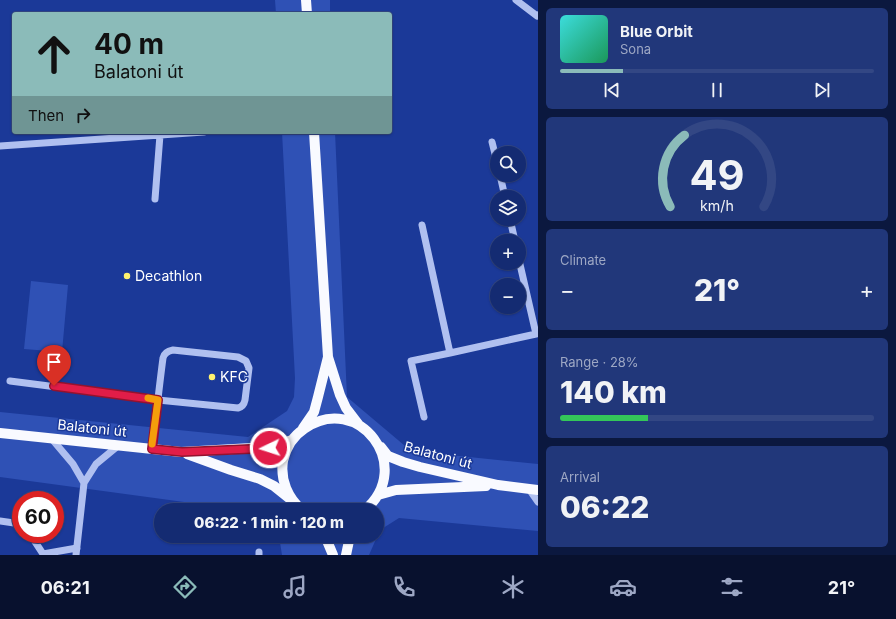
<!DOCTYPE html>
<meta charset="utf-8">
<style>
:root{--surface:#142b72;--page:#21377a;--text:#f1f3f6;--muted:#9da7c4;--line:#334784;--accent:#8bbbb9}
body{margin:0;font-family:Inter,sans-serif;background:var(--page);color:var(--text);height:100vh;display:flex;flex-direction:column;font-size:15px;white-space:nowrap}
*{box-sizing:border-box;margin:0}
p{font-size:13px;color:var(--muted)}
.icon{flex:none;width:22px;height:22px;fill:none;stroke:currentColor;stroke-width:2;stroke-linecap:round;stroke-linejoin:round}
.map{position:relative;flex:1;overflow:hidden}
.side{display:flex;flex-direction:column;gap:8px;padding:8px;background:#0b183f;width:358px}
.side>*{flex:none}
.banner{position:absolute;left:12px;top:12px;width:380px;height:122px;border-radius:4px;box-shadow:0 1px 3px #0004,0 0 0 1px var(--line);background:#8bbbb9;color:#111;overflow:hidden}
.buttons{position:absolute;left:490px;top:146px;display:grid;gap:8px}
.buttons a{display:grid;place-items:center;width:36px;height:36px;border-radius:50%;background:var(--surface);box-shadow:0 1px 3px #0004,0 0 0 1px var(--line);font-size:20px}
.speed{position:absolute;left:12px;top:491px;display:flex;gap:8px;font-size:20px;font-weight:700;text-align:center}
.speed>*{display:grid;place-content:center;width:52px;height:52px;border-radius:50%;background:var(--surface);box-shadow:0 1px 3px #0004,0 0 0 1px var(--line);line-height:1}
.speed .limit{border:6px solid #d22;background:#fff;color:#111}
.pin{position:absolute;display:grid;place-items:center;width:34px;height:34px;color:#fff;margin:-41px -17px;border-radius:50% 50% 50% 0;rotate:-45deg;box-shadow:0 0 4px #0007}
.pin .icon{rotate:45deg}
.me{position:absolute;width:44px;margin:-22px;rotate:266deg;stroke-linejoin:round;filter:drop-shadow(0 0 3px #0008)}
.turn{display:flex;align-items:center;gap:14px;height:84px;padding:0 16px;font-size:18px}
.turn .icon{width:52px;height:52px;stroke-width:2.5}
.turn b{display:block;font-size:28px;line-height:34px}
.then{display:flex;align-items:center;height:38px;padding:0 16px;background:#0003;gap:8px;font-size:15px}
.big{font-size:30px;font-weight:800;line-height:1.1}
.side .card{flex:1;display:flex;flex-direction:column;justify-content:center;gap:6px;min-width:0;padding:0 14px;border-radius:6px;background:var(--page)}
.side .dial{align-items:center;gap:0}
.dial svg{height:104px;overflow:visible;fill:none;stroke:var(--line);stroke-width:7;stroke-linecap:round;text-anchor:middle}
.dial text{fill:var(--text);stroke:none}
.song{display:flex;align-items:center;gap:12px}
.cover{width:48px;height:48px;border-radius:6px;background:linear-gradient(135deg,hsl(180 70% 55%),hsl(150 70% 35%))}
.played{height:4px;border-radius:2px;background:linear-gradient(90deg,var(--accent) 20%,var(--line) 20%)}
.keys{display:flex;justify-content:space-around;direction:ltr}
.heat{display:flex;justify-content:space-between;align-items:center;font-size:22px;direction:ltr}
.charge{height:6px;border-radius:3px;background:linear-gradient(90deg,#34c759 28%,var(--line) 0)}
.trip{position:absolute;left:154px;top:503px;width:230px;height:40px;border-radius:20px;background:var(--surface);box-shadow:0 1px 3px #0004,0 0 0 1px var(--line);font-weight:800;line-height:40px;text-align:center}
.menu{display:flex;height:64px;justify-content:space-around;align-items:center;background:#08112e;color:var(--muted)}
.menu .icon{width:28px;height:28px}
.menu .on{color:var(--accent)}
.menu b{font-size:18px;color:var(--text)}
main{display:flex;flex:1;min-height:0}
.map>svg:first-child{display:block}
.green{fill:#2f51b5}
.lines{fill:none;stroke-linecap:round;stroke-linejoin:round}
.minor{stroke:#b0c0f0;stroke-width:7}
.major{stroke:#f9faff;stroke-width:10}
.route-casing{stroke:#92132f;stroke-width:10}
.route{stroke:#e11d48;stroke-width:7}
.slow{stroke:#f59e0b;stroke-width:7}
.poi-dot{fill:#fff26f;stroke:#1b3998;stroke-width:1.5}
.labels{text-anchor:middle;stroke-width:3;stroke-linejoin:round;paint-order:stroke}
.poi-label{font-size:14px;fill:#fff;stroke:#1b3998;text-anchor:start}
.street-label{font-size:14px;fill:#fff;stroke:#1b3998}
</style>
<main>
<div class="map">
<svg width="538" height="555" viewBox="0 0 538 555">
<rect width="100%" height="100%" fill="#1b3998"/>
<path class="green" d="M275 0H330V14H276Z
M282 132H335L347 397 411 451 538 464V531L399 518 380 530 369 555H282L279 536H377V510H243L0 477V412L248 437 287 411 294 397 295 378Z
M31 281 68 285 62 352 24 349Z"/>
<g class="lines">
<path class="minor" d="M516 0 537 16 538 15
M492 142 497 162
M0 146 204 132
M500 175 505 197
M155 199 160 135
M510 219 515 241
M422 225 450 353 536 334
M519 260 536 334 538 333
M10 381 158 400 238 408C242 407 244 405 245 400L249 368 246 361 238 357 173 350C168 351 164 353 163 358 159 388 156 418 152 449
M424 417 411 361 450 353
M51 438 73 464 84 483
M529 489 538 502
M0 521 21 524
M30 534 43 554 77 548
M76 555 84 483 96 464 119 445
M259 555V552"/>
<path class="major" d="M306 0 307 14
M314 132 328 357 340 395 346 408 359 425
M303 428 314 412 318 397 328 357
M0 433 181 452 270 447 292 440
M381 447 388 456 403 462 420 467 498 485 538 490
M187 454 231 470 260 479 274 486 289 498
M378 495 396 490 486 486
M302 510C288 498 280 480 283 461 286 448 293 436 304 429 358 391 416 466 365 510
M325 536 333 555
M346 555 350 536"/>
</g>
<g class="lines">
<defs>
<path id="route" d="M54 386 158 400 152 449 182 452 270 448"/>
</defs>
<use href="#route" class="route-casing"/>
<use href="#route" class="route"/>
<path class="slow" d="M148 398 158 400 152 444"/>
</g>
<g class="poi-dot">
<circle cx="127" cy="276" r="4"/>
<circle cx="212" cy="377" r="4"/>
</g>
<g class="labels">
<g class="poi-label">
<text x="135" y="281">Decathlon</text>
<text x="220" y="382">KFC</text>
</g>
<g class="street-label">
<text transform="translate(92 428) rotate(6)" y="5">Balatoni út</text>
<text transform="translate(438 455) rotate(15)" y="5">Balatoni út</text>
</g>
</g>
</svg>
<div class="buttons">
<a><svg class="icon" aria-label="search" viewBox="0 0 24 24"><circle cx="10" cy="10" r="6"/><path d="M15 15l6 6"/></svg></a>
<a><svg class="icon" aria-label="layers" viewBox="0 0 24 24"><path d="M12 4l9 5-9 5-9-5zM3 14l9 5 9-5"/></svg></a>
<a>+</a>
<a>−</a>
</div>
<div class="speed"><div class="limit">60</div></div>
<div class="pin" style="left:54px;top:386px;background:#d93025"><svg class="icon" aria-label="arrive" viewBox="0 0 24 24"><path d="M6 21V4h12l-3 4 3 4H6"/></svg></div>
<svg class="me" style="left:270px;top:448px" viewBox="-20 -20 40 40"><circle r="17" fill="#e11d48" stroke="#fff" stroke-width="3"/><path d="M0-11L8 9 0 5-8 9z" fill="#fff"/></svg>
<div class="trip">06:22 · 1 min · 120 m</div>
<div class="banner">
<div class="turn"><svg class="icon" aria-label="ahead" viewBox="0 0 24 24"><path d="M12 20V5M6 11l6-6 6 6"/></svg><div><b>40 m</b>Balatoni út</div></div>
<div class="then">Then<svg class="icon" aria-label="right" viewBox="0 0 24 24"><path d="M7 20v-9h11M14 6l5 5-5 5"/></svg></div>
</div>
</div>
<section class="side">
<div class="card">
<div class="song"><i class="cover"></i><div><b>Blue Orbit</b><p>Sona</p></div></div>
<div class="played"></div>
<div class="keys"><svg class="icon" aria-label="previous" viewBox="0 0 24 24"><path d="M18 5L8 12l10 7zM5 5v14"/></svg><svg class="icon" aria-label="pause" viewBox="0 0 24 24"><path d="M8 5v14M16 5v14"/></svg><svg class="icon" aria-label="next" viewBox="0 0 24 24"><path d="M6 5l10 7-10 7zM19 5v14"/></svg></div>
</div>
<div class="card dial"><svg viewBox="0 0 100 80">
<path d="M14 69A42 42 0 1 1 86 69"/>
<path d="M14 69A42 42 0 0 1 25 14" stroke="#8bbbb9"/>
<text x="50" y="56" font-size="32" font-weight="700">49</text>
<text x="50" y="72" font-size="11">km/h</text>
</svg></div>
<div class="card"><p>Climate</p>
<div class="heat"><a>−</a><b class="big">21°</b><a>+</a></div>
</div>
<div class="card"><p>Range · 28%</p><b class="big">140 km</b><div class="charge"></div></div>
<div class="card"><p>Arrival</p><b class="big">06:22</b></div>
</section>
</main>
<nav class="menu">
<b>06:21</b>
<svg class="icon on" aria-label="directions" viewBox="0 0 24 24"><path d="M12 3l9 9-9 9-9-9zM9 14v-3h6M13 9l2 2-2 2"/></svg>
<svg class="icon" aria-label="music" viewBox="0 0 24 24"><path d="M9 18V5l10-2v13"/><circle cx="6" cy="18" r="3"/><circle cx="16" cy="16" r="3"/></svg>
<svg class="icon" aria-label="phone" viewBox="0 0 24 24"><path d="M5 4h4l2 5-3 2q2 4 5 5l2-3 5 2v4C11 20 4 13 5 4z"/></svg>
<svg class="icon" aria-label="climate" viewBox="0 0 24 24"><path d="M12 3v18M4 7l16 10M4 17L20 7"/></svg>
<svg class="icon" aria-label="car" viewBox="0 0 24 24"><path d="M5 17H2v-5l4-1 3-4h7l3 4 3 1v5h-3M9 17h6M6 11h13"/><circle cx="7" cy="17" r="2"/><circle cx="17" cy="17" r="2"/></svg>
<svg class="icon" aria-label="filters" viewBox="0 0 24 24"><path d="M4 7h16M4 17h16"/><circle cx="9" cy="7" r="2"/><circle cx="15" cy="17" r="2"/></svg>
<b>21°</b>
</nav>
